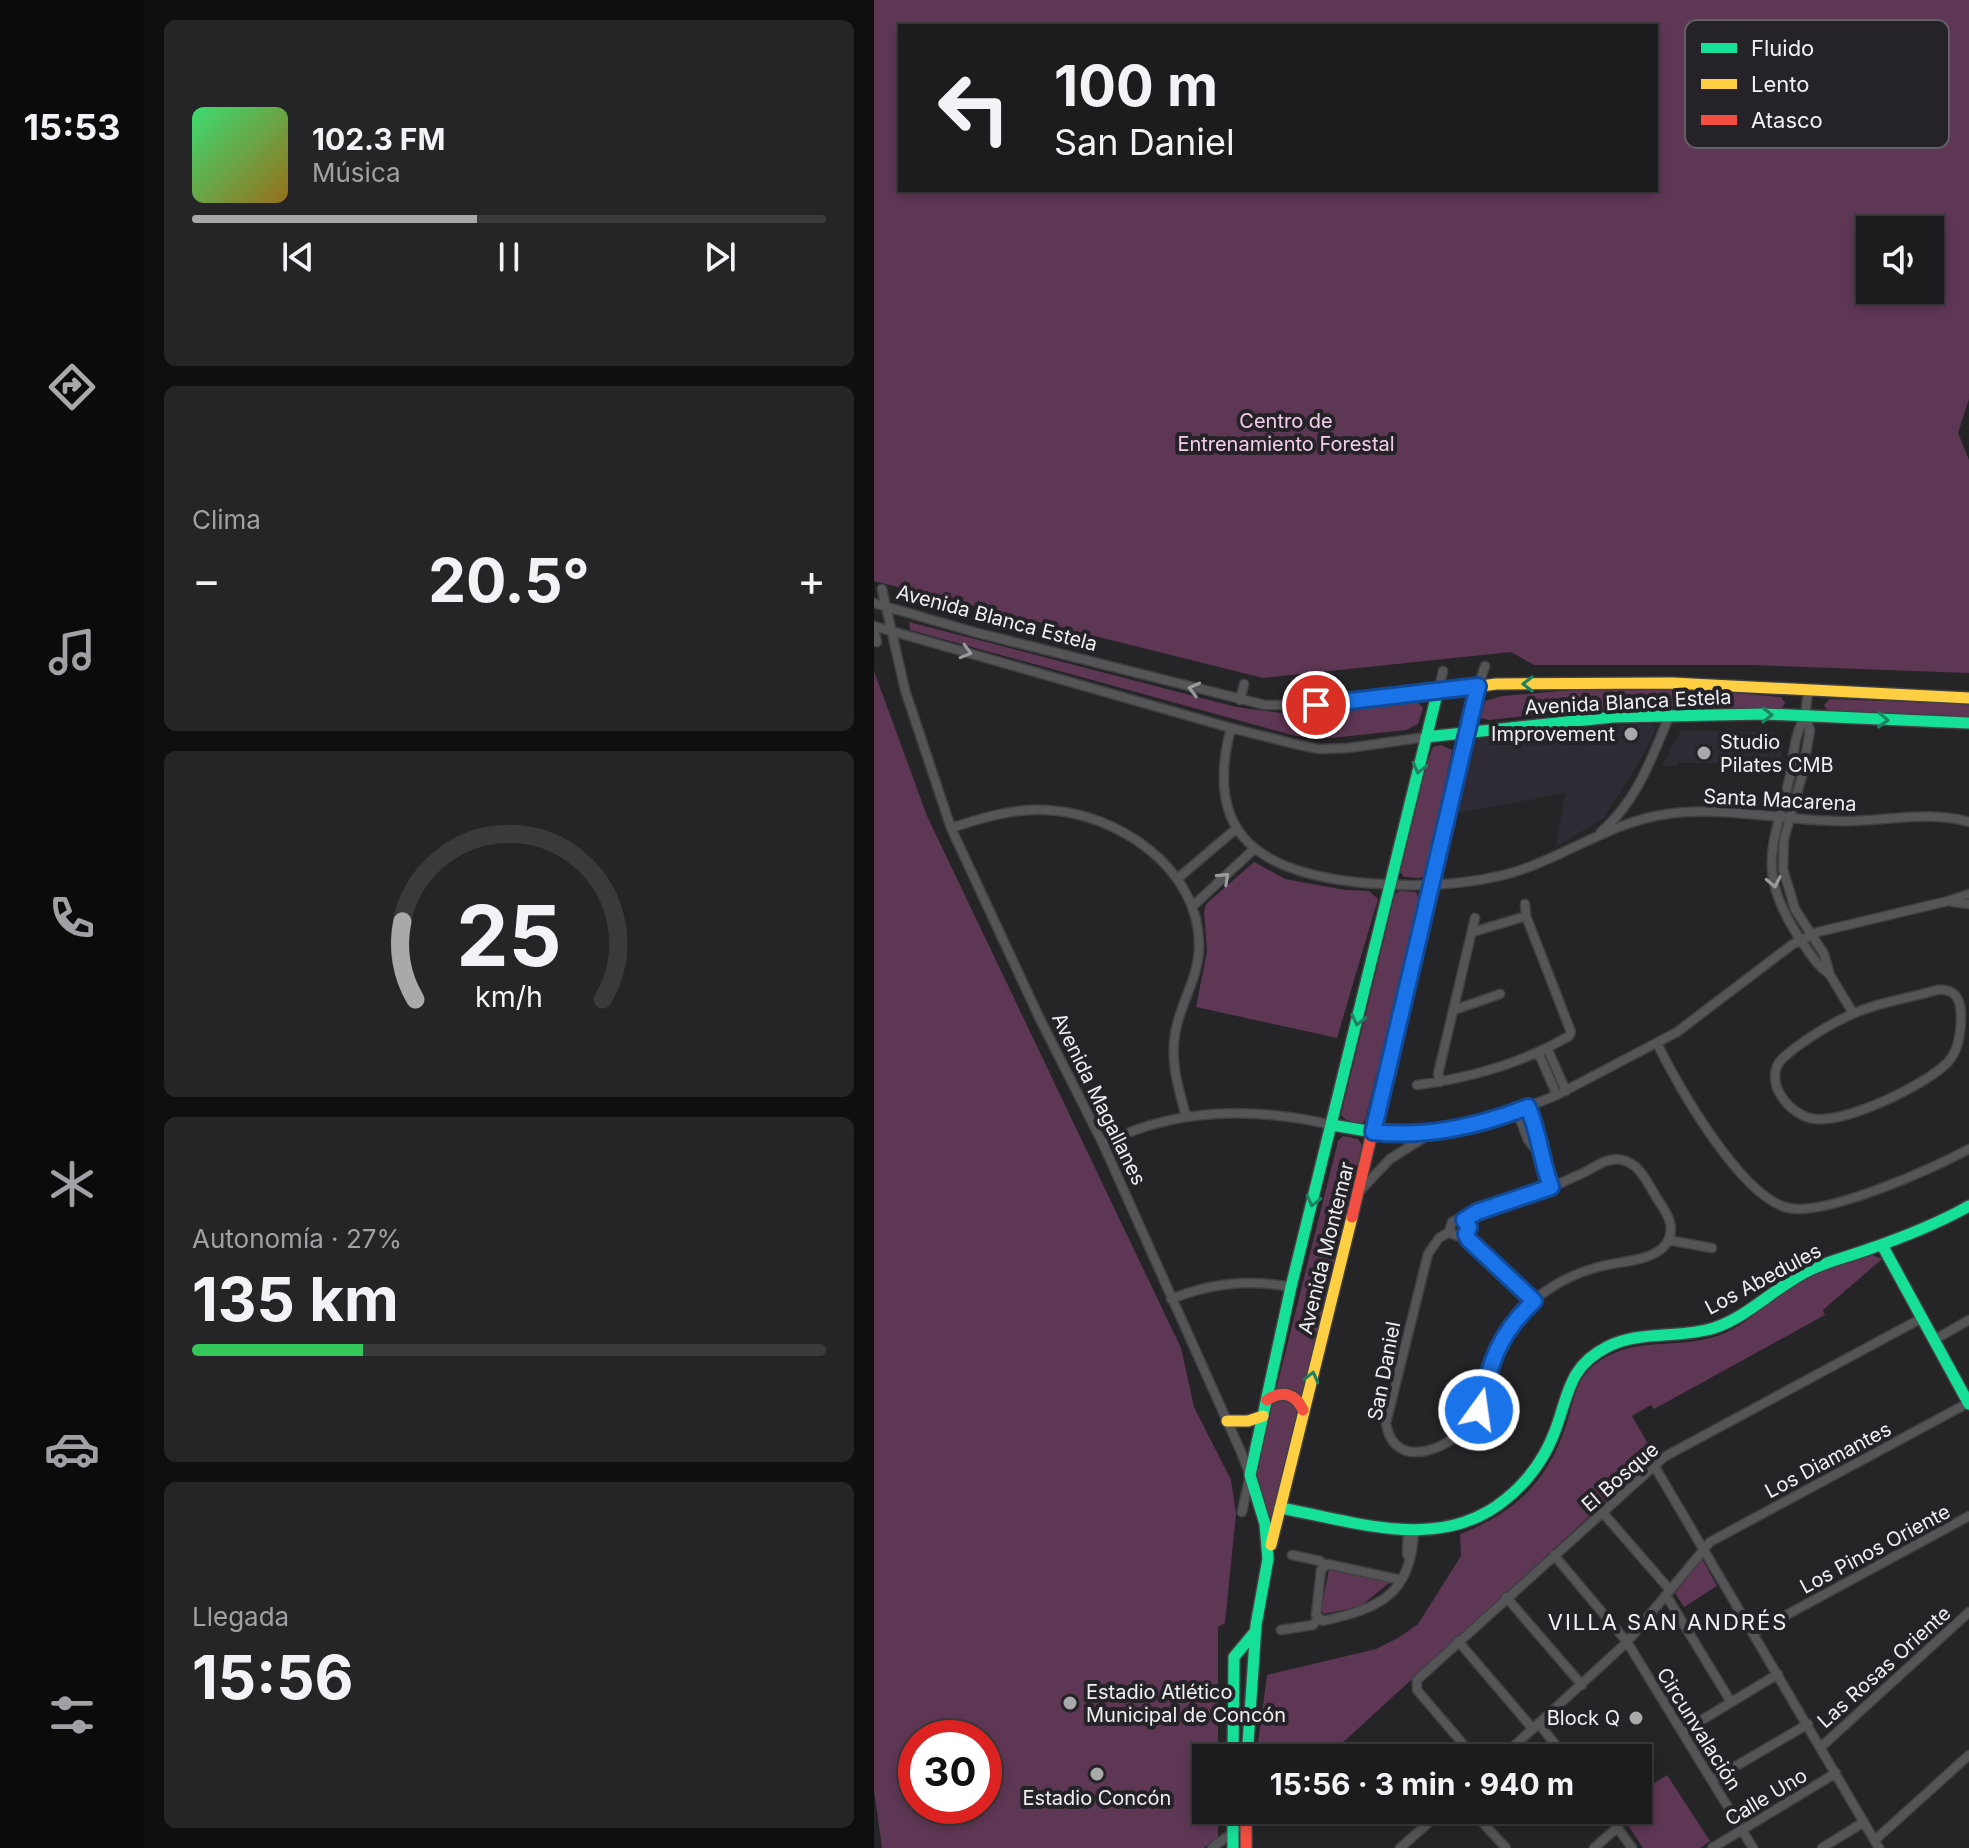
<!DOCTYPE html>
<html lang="es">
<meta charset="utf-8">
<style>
:root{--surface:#1c1b1d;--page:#252426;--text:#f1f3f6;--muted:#a0a1a4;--line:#3a393b;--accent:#a9a8ab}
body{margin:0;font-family:Inter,sans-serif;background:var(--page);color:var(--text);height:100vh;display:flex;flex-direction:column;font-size:30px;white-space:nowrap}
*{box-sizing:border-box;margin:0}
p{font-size:26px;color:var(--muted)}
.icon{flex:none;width:44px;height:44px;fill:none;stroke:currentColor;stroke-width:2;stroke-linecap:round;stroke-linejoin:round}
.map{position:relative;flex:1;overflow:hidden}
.sheet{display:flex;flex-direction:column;gap:20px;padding:20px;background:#0f0f10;width:730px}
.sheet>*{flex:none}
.guide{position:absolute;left:24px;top:24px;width:760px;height:168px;border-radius:0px;box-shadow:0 4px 12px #0003,0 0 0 2px var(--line);background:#1c1b1d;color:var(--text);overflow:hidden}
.tools{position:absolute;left:982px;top:216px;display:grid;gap:16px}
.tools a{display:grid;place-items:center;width:88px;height:88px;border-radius:0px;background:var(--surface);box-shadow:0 4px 12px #0003,0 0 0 2px var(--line);font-size:40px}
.speed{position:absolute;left:24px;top:1720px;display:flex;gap:16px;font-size:40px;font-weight:700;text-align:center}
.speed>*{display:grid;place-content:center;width:104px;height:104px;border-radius:50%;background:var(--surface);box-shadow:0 4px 12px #0003,0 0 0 2px var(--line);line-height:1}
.speed .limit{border:12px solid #d22;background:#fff;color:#111}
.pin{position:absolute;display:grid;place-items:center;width:68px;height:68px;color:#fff;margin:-34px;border:4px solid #fff;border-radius:50%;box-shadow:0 2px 8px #0007}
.me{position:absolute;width:88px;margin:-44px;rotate:14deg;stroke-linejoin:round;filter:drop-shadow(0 0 6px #0008)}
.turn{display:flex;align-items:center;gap:28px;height:168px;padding:0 24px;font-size:36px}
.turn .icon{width:104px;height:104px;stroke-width:2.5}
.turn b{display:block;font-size:56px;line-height:68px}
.big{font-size:60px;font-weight:700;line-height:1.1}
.sheet .widget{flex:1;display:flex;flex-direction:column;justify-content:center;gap:12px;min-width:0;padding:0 28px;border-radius:12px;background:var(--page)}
.sheet .dial{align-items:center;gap:0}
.dial svg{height:208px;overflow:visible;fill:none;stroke:var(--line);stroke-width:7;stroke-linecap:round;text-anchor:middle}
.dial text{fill:var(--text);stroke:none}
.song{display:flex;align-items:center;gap:24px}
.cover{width:96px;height:96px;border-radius:12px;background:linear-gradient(135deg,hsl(140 70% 55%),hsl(40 70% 35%))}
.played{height:8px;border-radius:4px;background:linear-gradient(90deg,var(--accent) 45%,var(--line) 45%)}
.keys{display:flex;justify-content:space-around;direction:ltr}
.heat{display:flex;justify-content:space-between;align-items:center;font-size:44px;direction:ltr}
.charge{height:12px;border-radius:6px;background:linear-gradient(90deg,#34c759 27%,var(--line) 0)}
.trip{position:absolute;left:318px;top:1744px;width:460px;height:80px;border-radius:0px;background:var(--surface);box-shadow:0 4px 12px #0003,0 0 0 2px var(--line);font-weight:700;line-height:80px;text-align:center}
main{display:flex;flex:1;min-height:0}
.tab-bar{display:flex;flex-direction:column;width:144px;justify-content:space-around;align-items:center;background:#0b0b0c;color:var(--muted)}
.tab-bar .icon{width:56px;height:56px}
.tab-bar .active{color:var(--accent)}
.tab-bar b{font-size:36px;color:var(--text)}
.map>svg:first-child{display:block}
.built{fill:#2e2b34}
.green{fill:#5e3754;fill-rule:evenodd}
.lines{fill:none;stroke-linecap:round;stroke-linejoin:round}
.street-casing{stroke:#414143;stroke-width:11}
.fast-casing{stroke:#414143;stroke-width:14}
.slow-casing{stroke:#414143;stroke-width:14}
.jam-casing{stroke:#414143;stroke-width:14}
.street{stroke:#555557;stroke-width:8}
.fast{stroke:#16e098;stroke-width:11}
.slow{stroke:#ffcf43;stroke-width:11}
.jam{stroke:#f24e42;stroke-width:11}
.oneway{stroke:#9b9a9d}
.oneway2{stroke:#1e8260}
.route-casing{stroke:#114b97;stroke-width:20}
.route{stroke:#1a73e8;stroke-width:14}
.poi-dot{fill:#a9a8ab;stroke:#252328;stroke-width:3}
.labels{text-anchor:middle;stroke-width:8;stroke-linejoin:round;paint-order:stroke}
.park-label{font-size:20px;fill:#f4cee8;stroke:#252328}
.street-label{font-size:20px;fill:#f0eff2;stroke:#252328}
.poi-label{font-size:20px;fill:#f0eff2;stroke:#252328;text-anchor:end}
.neighbourhood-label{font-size:22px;letter-spacing:2px;fill:#f0eff2;stroke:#252328}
.key{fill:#252328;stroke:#626065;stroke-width:2}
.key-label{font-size:22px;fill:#f0eff2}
</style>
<main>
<nav class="tab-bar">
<b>15:53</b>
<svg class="icon active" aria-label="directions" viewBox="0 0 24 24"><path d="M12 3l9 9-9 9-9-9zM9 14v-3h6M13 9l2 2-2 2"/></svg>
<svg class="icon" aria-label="music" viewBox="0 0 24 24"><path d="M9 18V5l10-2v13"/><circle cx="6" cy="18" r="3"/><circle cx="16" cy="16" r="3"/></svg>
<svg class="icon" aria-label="phone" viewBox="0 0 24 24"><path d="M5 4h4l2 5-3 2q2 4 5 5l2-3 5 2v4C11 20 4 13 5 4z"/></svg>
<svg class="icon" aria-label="climate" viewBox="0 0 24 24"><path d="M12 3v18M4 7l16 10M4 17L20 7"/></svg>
<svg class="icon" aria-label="car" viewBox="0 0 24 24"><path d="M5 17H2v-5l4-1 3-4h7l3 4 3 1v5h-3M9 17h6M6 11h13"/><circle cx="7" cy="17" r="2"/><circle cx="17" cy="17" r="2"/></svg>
<svg class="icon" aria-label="filters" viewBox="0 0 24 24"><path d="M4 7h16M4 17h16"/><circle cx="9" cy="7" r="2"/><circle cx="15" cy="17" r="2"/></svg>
</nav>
<section class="sheet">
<div class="widget">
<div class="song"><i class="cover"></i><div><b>102.3 FM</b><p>Música</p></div></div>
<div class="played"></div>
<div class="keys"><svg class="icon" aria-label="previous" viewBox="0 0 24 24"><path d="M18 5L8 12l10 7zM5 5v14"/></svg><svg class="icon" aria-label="pause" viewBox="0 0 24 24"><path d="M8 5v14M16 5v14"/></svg><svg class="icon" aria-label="next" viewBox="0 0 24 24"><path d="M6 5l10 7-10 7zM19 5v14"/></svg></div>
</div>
<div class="widget"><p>Clima</p>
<div class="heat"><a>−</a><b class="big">20.5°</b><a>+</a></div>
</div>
<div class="widget dial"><svg viewBox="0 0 100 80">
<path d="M14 69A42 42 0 1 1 86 69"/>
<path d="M14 69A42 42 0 0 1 9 39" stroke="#a9a8ab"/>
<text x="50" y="56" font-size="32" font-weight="700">25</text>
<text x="50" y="72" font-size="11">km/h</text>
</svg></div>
<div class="widget"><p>Autonomía · 27%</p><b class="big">135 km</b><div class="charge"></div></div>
<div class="widget"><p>Llegada</p><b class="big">15:56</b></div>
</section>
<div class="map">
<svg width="1095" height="1848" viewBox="0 0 1095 1848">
<rect width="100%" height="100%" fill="#252427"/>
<path class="built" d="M777 724 782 729 770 754 730 818 682 847 691 793 584 813 602 738 703 727Z
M807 730 900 732 909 746 906 763H804L803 766H788Z"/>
<path class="green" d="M0 0H1095V399L1084 433 1095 460V673L876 665H660L637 652 389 678 0 581ZM26 26H782V190H26ZM996 230H1056V290H996Z
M35 622 362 707 408 713H447L542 700 549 708 544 724 532 730 448 739 422 736 36 630Z
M0 671 53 816 307 1348 320 1407 357 1480 362 1514 351 1623 344 1627V1758H332V1810H344V1837L330 1848H8L0 1790ZM42 1738H110V1806H42Z
M699 690H828L907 697 911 703 907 710 789 707 710 710 615 720 607 718 611 701 628 696Z
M956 699 1095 704V717L954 712 950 705Z
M567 745 578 750 551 876 545 878 530 877 526 872 553 762 559 747Z
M380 862 411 879 471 890 495 891 504 899 463 1038 322 1007 333 951 330 912 332 904Z
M526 891 542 892 545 899 491 1121 487 1124 472 1120 467 1115 521 894Z
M469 1136 484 1139 488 1145 428 1397 416 1389 402 1390 464 1141Z
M998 1255 1008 1259 949 1310 951 1315 780 1409 777 1405 758 1416 781 1456 452 1758H382L393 1675 502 1649 524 1638 544 1624 587 1556 586 1534C641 1513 674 1481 692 1425 700 1402 700 1382 720 1365 757 1335 801 1350 843 1336 871 1327 889 1305 913 1289 939 1272 969 1264 998 1255Z
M414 1398 424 1408 397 1521 381 1476 399 1402Z
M828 1559 843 1586 810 1607 801 1593Z
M455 1570 514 1581 516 1582 487 1606 450 1614 447 1610Z
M793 1775 836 1841 826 1848H769L744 1810H764V1794Z"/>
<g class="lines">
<defs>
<path id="street" d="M8 589 31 690 77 828 165 1017 229 1144 367 1452 376 1475 368 1512
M0 603 100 632 391 705H442L564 692 569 671
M0 626 357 728 421 744 445 749 474 748 552 737
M0 630 3 642
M604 686 611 666
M934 691 931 717 936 730 928 776 910 839 909 869 921 909 950 954 956 975 979 1013
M366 700 370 684
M931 717C920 734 920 755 916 776 900 845 881 869 924 936 934 950 941 964 955 974
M357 728C327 840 393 874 491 883 537 887 585 886 630 875 687 860 735 822 793 814 849 806 906 820 962 821 1006 823 1053 809 1095 822
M77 828C108 818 139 808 172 810 243 813 326 868 325 946 325 974 311 995 304 1021 294 1054 303 1084 312 1116
M727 832C763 801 777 759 795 717
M303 879 363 828
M1079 902 1095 904
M319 906 380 849
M599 932 652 916
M1063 990C1081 988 1087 999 1087 1016 1087 1031 1085 1050 1074 1062 1052 1085 974 1122 942 1119 917 1118 886 1080 909 1058 928 1041 957 1023 981 1013 1006 1002 1036 998 1063 990Z
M580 1010 626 994
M783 1043C803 1085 868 1199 915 1208 954 1216 1059 1168 1095 1149
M673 1048 692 1091
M664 1052 683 1095
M566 1082 564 1074 601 918
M543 1085C595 1078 649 1063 695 1036L697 1032 652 916 651 904
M654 1107C665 1133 667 1160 677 1187
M643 1111 654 1140 664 1152
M499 1132 531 1134 581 1129 643 1111 683 1095 803 1032 919 944 944 932 1074 901 1095 894
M229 1144C301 1107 381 1107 458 1125
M485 1192 516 1159 554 1135
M577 1231 565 1238 554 1254 512 1423C520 1475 582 1447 600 1418 609 1405 610 1387 614 1372 622 1341 644 1313 669 1293 686 1281 705 1272 724 1267 744 1261 779 1262 792 1244 803 1228 793 1213 784 1200 775 1186 766 1163 748 1160 735 1156 721 1167 709 1173 691 1181 672 1190 653 1197 631 1204 610 1209 590 1220
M592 1234 587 1237 578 1234 576 1228 578 1222 584 1219 592 1222 595 1227 592 1234 595 1240 660 1301
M794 1240 838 1248
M297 1299C337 1283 374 1279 417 1287
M1060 1340 1095 1320
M781 1467 1005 1848
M729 1513 796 1590
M534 1531 533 1554 536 1559
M418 1555 446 1561 450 1565
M680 1555 753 1642 879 1848
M527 1580 453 1564 447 1570 442 1615 449 1621C506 1608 537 1595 540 1531
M792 1595 857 1702
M632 1597 708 1685
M407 1630 439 1625 444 1618
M879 1633 1095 1516
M584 1641 659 1729
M665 1724 692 1758
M808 1732 904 1674
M947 1747 1095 1612
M601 1758 543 1690V1680L790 1457 1048 1318
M627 1758 753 1642 836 1542 1094 1403
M838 1780 934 1724
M597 1810 632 1848
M731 1810 758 1848
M1001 1840 1095 1755
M338 1848 362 1830
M526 1848 569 1810
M720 1848 744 1827
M838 1848 962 1773
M948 1848 990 1822"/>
<path id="fast" d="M552 737 739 717 891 714 1095 723
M533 986 604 686
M458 1125 499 1132
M1008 1245 1095 1404
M406 1508C481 1521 566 1554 632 1499 654 1481 671 1458 681 1431 695 1394 694 1367 733 1347 766 1330 805 1339 840 1328 876 1316 903 1285 938 1269 956 1261 976 1256 995 1249 1030 1237 1063 1224 1095 1206
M359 1758 360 1657 380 1633
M373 1758 382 1625 394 1559 391 1524 376 1475 417 1287 563 694
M359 1810V1848"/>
<path id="slow" d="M563 694 564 692 622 684 798 683 1095 698
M353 1421H374L389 1416
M397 1545 478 1217"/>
<path id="jam" d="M478 1217 533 986
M393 1400C408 1390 421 1393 429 1410
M372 1810V1848"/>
</defs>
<use href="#street" class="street-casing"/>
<use href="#fast" class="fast-casing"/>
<use href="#slow" class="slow-casing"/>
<use href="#jam" class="jam-casing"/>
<use href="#street" class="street"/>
<use href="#fast" class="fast"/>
<use href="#slow" class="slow"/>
<use href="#jam" class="jam"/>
</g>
<defs><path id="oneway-chevron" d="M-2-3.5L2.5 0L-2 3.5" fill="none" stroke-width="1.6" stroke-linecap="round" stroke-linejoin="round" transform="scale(2)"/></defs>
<g class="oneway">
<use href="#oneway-chevron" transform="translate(92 652) rotate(16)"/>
<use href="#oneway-chevron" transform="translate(320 689) rotate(-166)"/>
<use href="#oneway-chevron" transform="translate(350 878) rotate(-43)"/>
<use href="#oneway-chevron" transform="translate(900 882) rotate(78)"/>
</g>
<g class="oneway2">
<use href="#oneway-chevron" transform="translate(654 684) rotate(179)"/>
<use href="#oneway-chevron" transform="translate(893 715) rotate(1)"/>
<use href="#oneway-chevron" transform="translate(1009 720) rotate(2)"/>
<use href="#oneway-chevron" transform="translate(545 768) rotate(104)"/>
<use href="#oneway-chevron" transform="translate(484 1020) rotate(103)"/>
<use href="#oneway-chevron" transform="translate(439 1201) rotate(104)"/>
<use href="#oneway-chevron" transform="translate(438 1377) rotate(-76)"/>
</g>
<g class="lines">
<defs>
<path id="route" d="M442 705 604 686 499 1132C553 1138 604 1126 654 1107 665 1133 667 1160 677 1187L603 1212 590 1220 595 1227 592 1234 595 1240 660 1301C623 1336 617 1362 605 1410"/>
</defs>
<use href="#route" class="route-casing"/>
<use href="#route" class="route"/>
</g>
<g class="poi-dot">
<circle cx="757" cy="734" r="8"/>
<circle cx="830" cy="753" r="8"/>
<circle cx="196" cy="1703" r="8"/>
<circle cx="762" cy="1718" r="8"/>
<circle cx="223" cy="1774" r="8"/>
</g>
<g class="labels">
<g class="park-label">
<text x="412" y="428">Centro de<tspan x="412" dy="23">Entrenamiento Forestal</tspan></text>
</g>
<g class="street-label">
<text transform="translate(123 618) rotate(15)" y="7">Avenida Blanca Estela</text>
<text transform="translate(754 702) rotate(-3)" y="7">Avenida Blanca Estela</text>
<text transform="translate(906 800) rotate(3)" y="7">Santa Macarena</text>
<text transform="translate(225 1099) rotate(64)" y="7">Avenida Magallanes</text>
<text transform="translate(452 1248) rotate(-76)" y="7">Avenida Montemar</text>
<text transform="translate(889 1279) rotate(-28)" y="7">Los Abedules</text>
<text transform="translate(510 1371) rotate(-79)" y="7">San Daniel</text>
<text transform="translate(954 1460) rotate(-28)" y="7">Los Diamantes</text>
<text transform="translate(746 1477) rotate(-41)" y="7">El Bosque</text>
<text transform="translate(1001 1549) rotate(-28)" y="7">Los Pinos Oriente</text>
<text transform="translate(1010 1667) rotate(-42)" y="7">Las Rosas Oriente</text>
<text transform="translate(825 1729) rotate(58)" y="7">Circunvalación</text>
<text transform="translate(892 1797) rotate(-31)" y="7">Calle Uno</text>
</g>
<g class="poi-label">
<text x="741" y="741">Improvement</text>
<text x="846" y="749" text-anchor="start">Studio<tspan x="846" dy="23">Pilates CMB</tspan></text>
<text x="212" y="1699" text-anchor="start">Estadio Atlético<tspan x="212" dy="23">Municipal de Concón</tspan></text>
<text x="746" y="1725">Block Q</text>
<text x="223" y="1805" text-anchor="middle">Estadio Concón</text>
</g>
<g class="neighbourhood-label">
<text x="794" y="1630">VILLA SAN ANDRÉS</text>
</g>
</g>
<rect x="811" y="20" width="264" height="128" rx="12" class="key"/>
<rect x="827" y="43" width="36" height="10" fill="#16e098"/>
<rect x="827" y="79" width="36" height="10" fill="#ffcf43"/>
<rect x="827" y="115" width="36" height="10" fill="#f24e42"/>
<g class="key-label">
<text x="877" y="56">Fluido</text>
<text x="877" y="92">Lento</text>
<text x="877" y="128">Atasco</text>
</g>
</svg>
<div class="tools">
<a><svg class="icon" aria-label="sound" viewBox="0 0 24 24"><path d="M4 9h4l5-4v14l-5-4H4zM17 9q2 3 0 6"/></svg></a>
</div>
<div class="speed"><div class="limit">30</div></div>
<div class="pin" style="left:442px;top:705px;background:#d93025"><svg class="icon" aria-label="arrive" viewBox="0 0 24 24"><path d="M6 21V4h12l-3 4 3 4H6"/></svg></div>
<svg class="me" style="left:605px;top:1410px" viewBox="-20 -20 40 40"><circle r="17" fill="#1a73e8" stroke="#fff" stroke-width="3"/><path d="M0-11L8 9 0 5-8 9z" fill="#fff"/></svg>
<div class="trip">15:56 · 3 min · 940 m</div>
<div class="guide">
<div class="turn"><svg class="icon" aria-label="left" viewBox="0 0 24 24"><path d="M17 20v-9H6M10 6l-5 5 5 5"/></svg><div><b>100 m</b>San Daniel</div></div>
</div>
</div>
</main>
